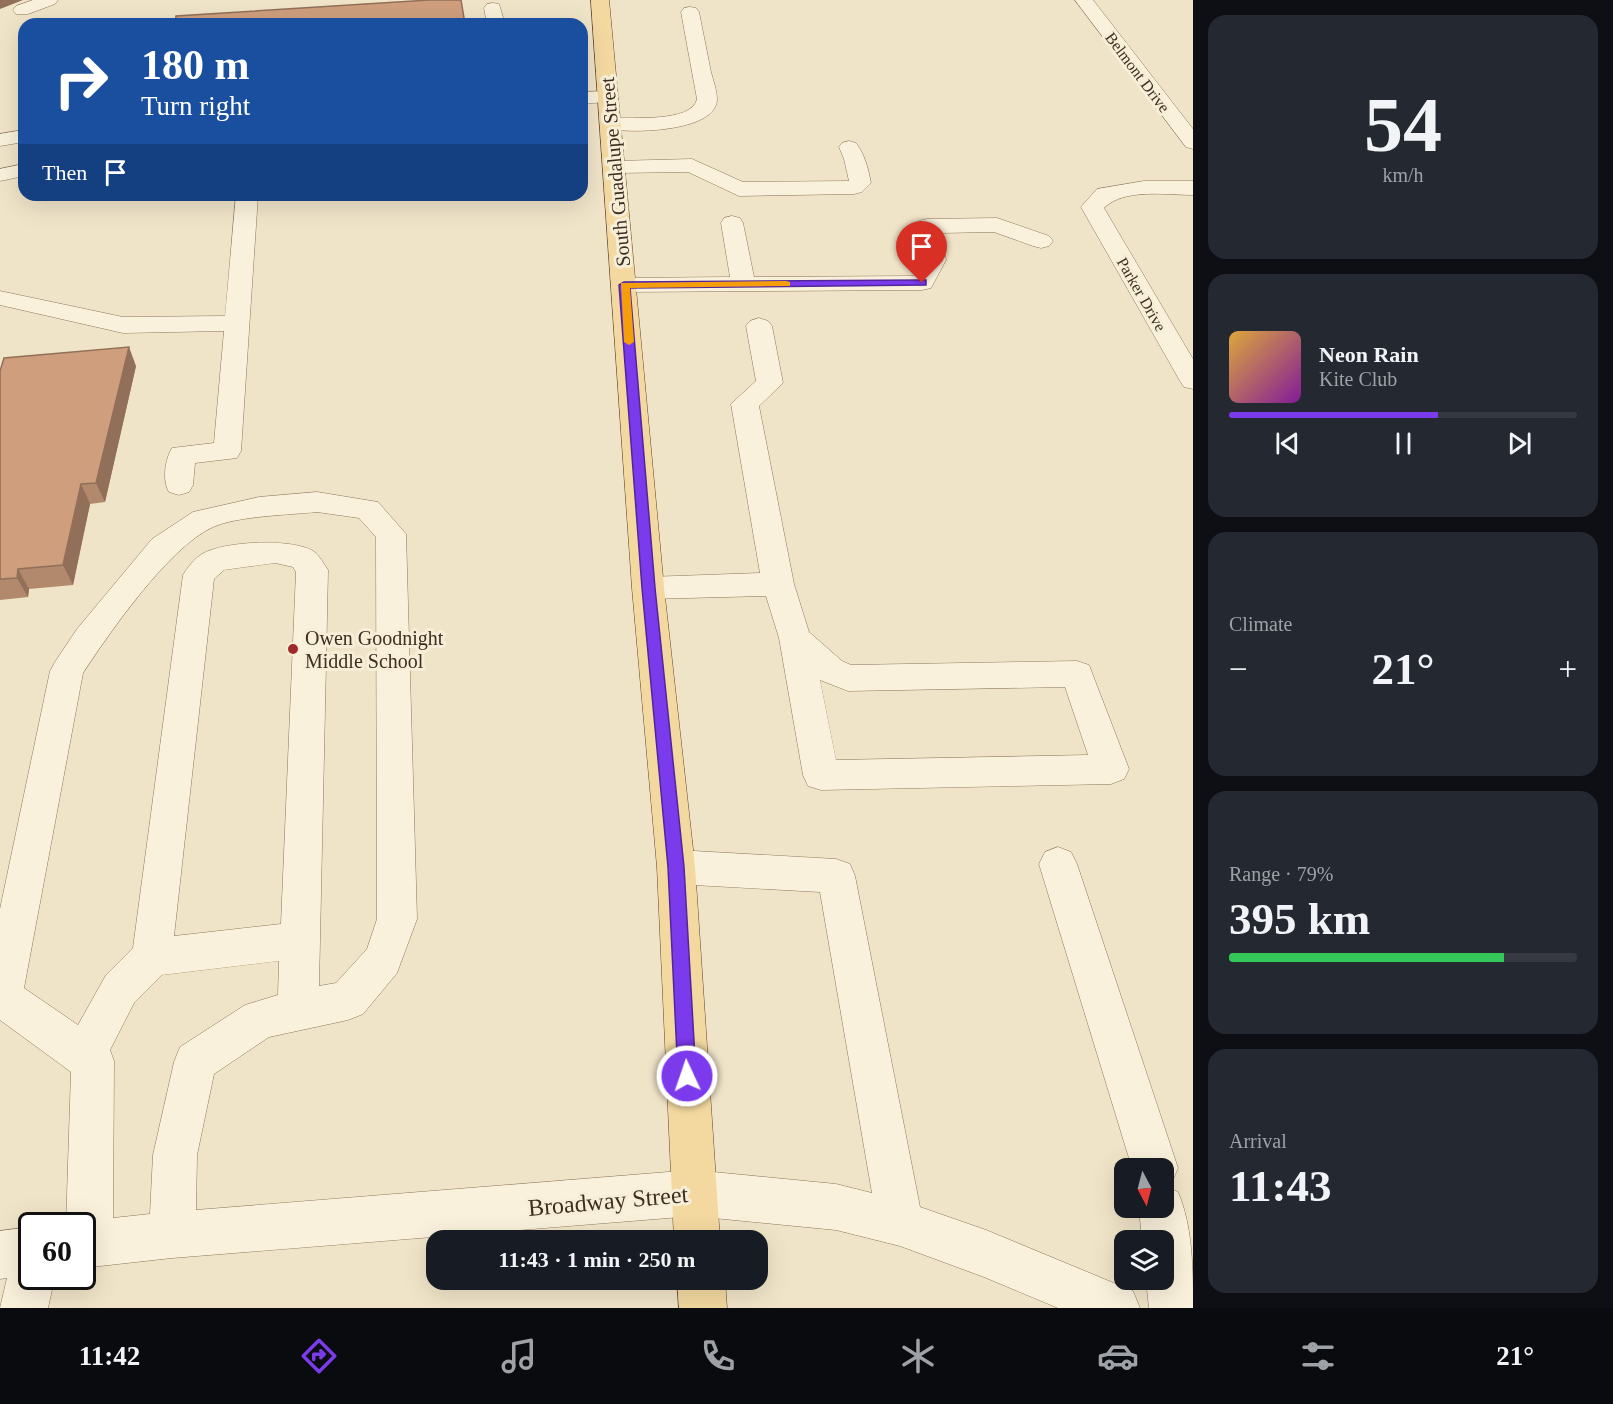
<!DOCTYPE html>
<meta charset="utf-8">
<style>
:root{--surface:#171b24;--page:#242831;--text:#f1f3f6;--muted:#9ea1a6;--line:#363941;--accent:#7c3aed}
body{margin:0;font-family:Georgia,serif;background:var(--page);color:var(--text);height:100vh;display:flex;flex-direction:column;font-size:22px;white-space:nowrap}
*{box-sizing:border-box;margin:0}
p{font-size:20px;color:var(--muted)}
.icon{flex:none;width:33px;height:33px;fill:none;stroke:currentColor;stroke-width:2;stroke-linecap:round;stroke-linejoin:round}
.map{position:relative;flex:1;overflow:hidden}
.sheet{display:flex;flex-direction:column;gap:15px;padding:15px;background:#0d0f14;width:420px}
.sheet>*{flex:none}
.guide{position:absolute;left:18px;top:18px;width:570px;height:183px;border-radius:18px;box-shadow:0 6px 24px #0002;background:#1a4fa0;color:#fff;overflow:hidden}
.needle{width:39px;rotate:173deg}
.buttons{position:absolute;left:1114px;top:1158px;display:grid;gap:12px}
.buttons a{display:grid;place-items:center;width:60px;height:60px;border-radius:12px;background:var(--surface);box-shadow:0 6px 24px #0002;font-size:30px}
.speed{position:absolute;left:18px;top:1212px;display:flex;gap:12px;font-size:30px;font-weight:700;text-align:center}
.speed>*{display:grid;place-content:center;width:78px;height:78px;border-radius:50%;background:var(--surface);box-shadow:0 6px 24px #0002;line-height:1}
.speed .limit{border:3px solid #111;border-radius:9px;background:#fff;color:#111}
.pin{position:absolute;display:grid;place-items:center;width:51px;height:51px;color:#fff;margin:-62px -26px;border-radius:50% 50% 50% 0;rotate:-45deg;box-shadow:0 0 6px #0007}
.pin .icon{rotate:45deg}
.me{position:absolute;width:66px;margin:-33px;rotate:357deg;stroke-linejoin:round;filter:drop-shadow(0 0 4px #0008)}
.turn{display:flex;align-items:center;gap:21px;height:126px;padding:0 24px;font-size:27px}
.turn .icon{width:78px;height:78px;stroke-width:2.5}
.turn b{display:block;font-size:42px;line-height:51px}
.then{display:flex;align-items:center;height:57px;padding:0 24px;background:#0003;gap:12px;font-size:22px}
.big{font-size:45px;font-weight:700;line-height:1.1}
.sheet .tile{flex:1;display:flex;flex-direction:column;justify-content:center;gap:9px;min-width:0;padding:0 21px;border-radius:18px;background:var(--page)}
.sheet .dial{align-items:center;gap:0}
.dial b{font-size:78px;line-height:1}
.song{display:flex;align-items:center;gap:18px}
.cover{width:72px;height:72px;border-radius:9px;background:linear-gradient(135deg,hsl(40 70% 55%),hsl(290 70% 35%))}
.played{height:6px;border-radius:3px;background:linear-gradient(90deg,var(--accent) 60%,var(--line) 60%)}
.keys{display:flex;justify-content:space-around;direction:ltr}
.heat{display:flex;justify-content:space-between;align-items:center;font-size:33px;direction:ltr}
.charge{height:9px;border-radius:4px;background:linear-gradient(90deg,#34c759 79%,var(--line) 0)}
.trip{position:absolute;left:426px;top:1230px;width:342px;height:60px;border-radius:18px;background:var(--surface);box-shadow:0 6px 24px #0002;font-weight:700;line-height:60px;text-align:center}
.dock{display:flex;height:96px;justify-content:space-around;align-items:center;background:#090b0e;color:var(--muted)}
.dock .icon{width:42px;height:42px}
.dock .current{color:var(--accent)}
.dock b{font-size:27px;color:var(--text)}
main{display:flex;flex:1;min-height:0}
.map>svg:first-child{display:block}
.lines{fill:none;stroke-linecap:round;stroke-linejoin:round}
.minor-casing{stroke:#8d765c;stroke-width:1}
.major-casing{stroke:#5b4430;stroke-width:1}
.minor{fill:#faf1dc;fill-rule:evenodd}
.major{fill:#f3d9a0;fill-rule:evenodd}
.wall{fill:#b2896c}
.shaded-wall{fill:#916f58}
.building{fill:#cf9f7d;stroke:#916f58;stroke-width:1.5}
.route{fill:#7c3aed;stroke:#51269a;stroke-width:1.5}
.slow{fill:#f59e0b}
.poi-dot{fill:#9e2a2b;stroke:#f7eed8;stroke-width:2}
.labels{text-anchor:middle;stroke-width:6;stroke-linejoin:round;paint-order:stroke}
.far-street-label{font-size:16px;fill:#3d2e20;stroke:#f7eed8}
.street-label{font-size:20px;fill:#3d2e20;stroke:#f7eed8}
.poi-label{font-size:20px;fill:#3d2e20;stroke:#f7eed8;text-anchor:start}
.near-street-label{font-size:24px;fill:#3d2e20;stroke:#f7eed8}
</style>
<main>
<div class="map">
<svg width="1193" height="1308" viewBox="0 0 1193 1308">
<rect width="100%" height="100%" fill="#f0e4c8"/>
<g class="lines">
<defs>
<path id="minor" d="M33 0H58L55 4 28 14H16L13 10 16 6Z
M1075 0H1093L1193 129V149L1186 147Z
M493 3 499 4 505 24H487L484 8 487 4Z
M690 7 696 8 699 12C703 32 707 52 711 72 713 80 717 90 717 99 717 133 626 134 604 128L601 124 604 120 611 118C631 117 692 123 697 99L681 12 684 8Z
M609 91 616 93 619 97 616 101 582 104V92Z
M24 130V142L0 146V134Z
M849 141 856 143C865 155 868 168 871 183L862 192 854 194 739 196 688 172 615 173 607 172 604 167 607 162 615 161 692 159 743 182 849 181 844 159 839 147 842 143Z
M24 164V176L0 181V169Z
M1144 181H1193V195C1166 195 1124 188 1104 208L1193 359V389L1184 387 1180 381 1081 207 1097 189Z
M236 195H258L241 451 237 458 195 463 193 485 189 492 179 495 169 492C162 481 165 459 172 448L214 443 224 331 123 333 0 305V291L123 317 225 316Z
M732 216 740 218 743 223 754 277 914 276 922 260 916 226 919 221 927 219 997 218 1049 236 1053 241 1049 246 1041 248 1033 246 994 232 940 233 946 260 931 288 922 290 624 292 615 290 612 285 615 280 624 278 730 277 721 223 724 218Z
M759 318 768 321 772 326 783 383 759 406 794 584 809 632 842 661 851 665 1077 661 1089 665 1129 769 1124 779 1111 784 821 790 808 786 803 775 779 638 766 596 648 599 637 596 632 588 637 580 648 577 760 573 731 404 756 381 746 326 750 321ZM820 680 848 691 1065 687 1088 755 836 760Z
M317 492 378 502 406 534 417 919 397 973 363 1014 348 1020 269 1037 214 1074 197 1155 196 1210 693 1170 836 1184 872 1193 820 892 676 884 663 879 657 867 663 855 676 850 836 859 850 864 855 876 920 1207 986 1230 1133 1291 1140 1308H1058L984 1277 900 1246 836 1230 693 1216 172 1258 82 1268V1226H66L71 1072 0 1020V909L50 671 55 662 77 629 152 539 193 512 259 497ZM317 512 359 518 376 537 377 919 367 949 336 983 319 986 328 570C324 564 319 555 313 551 292 538 223 541 202 554 194 559 188 567 183 575L133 948 106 975 78 1025 24 988 83 673C110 632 169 547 213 527 238 516 288 515 317 512ZM275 563 293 567 296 572 281 924 174 936 214 579 224 570ZM279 961 278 995 245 1005 180 1047 174 1062 153 1155 150 1214 113 1218 114 1061 110 1050 134 1003 162 975Z
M1058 847 1071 852 1077 864 1178 1168 1171 1184 1165 1186 1178 1192C1193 1227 1193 1270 1193 1308H1149L1146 1280H1164V1240H1142L1139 1208H1164V1168H1132L1039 864 1045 852Z
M32 1227V1276H55L48 1308H0L7 1278 0 1279V1231Z"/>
<path id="major" d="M591 0H609L664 588 695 867 720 1240H674L657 867 632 588Z
M677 1280H725L727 1308H679Z"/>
</defs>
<use href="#minor" class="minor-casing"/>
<use href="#major" class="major-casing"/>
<use href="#minor" class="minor"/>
<use href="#major" class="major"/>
</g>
<path class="wall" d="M136 366 105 502 90 504 73 585 29 589 28 597 0 600V371Z"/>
<path class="shaded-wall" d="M0 0H23L0 9Z
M129 347 136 366 105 502 96 483Z
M81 484 90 504 73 585 63 565Z
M18 569 29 589 28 597 17 578Z"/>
<path class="building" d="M429 0H461L465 24H175L176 16Z
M129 347 96 483 81 484 63 565 18 569 17 578 0 579V371L4 358Z"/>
<path class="route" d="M922 280H926V285L630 288 655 588 684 867 696 1076 693 1083 687 1085 681 1083 678 1076 668 867 642 588 619 285 624 282Z"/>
<path class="slow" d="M786 281 790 282V286L630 288 634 342 629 345 624 342 621 283Z"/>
<circle class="poi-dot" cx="293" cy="649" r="6"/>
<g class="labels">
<g class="far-street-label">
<text transform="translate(1138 72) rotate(53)" y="6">Belmont Drive</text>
<text transform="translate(1142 294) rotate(60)" y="6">Parker Drive</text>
</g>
<g class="street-label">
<text transform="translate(615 172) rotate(-95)" y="7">South Guadalupe Street</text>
</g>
<g class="poi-label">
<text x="305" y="645">Owen Goodnight<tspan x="305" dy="23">Middle School</tspan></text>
</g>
<g class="near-street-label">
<text transform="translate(608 1201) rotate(-5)" y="8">Broadway Street</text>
</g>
</g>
</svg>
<div class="buttons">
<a><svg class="needle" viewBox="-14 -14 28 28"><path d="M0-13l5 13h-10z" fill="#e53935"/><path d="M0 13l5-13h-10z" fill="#9ea1a6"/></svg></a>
<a><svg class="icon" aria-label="layers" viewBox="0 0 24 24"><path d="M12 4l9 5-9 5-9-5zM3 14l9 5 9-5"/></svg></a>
</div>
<div class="speed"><div class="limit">60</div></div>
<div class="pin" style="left:922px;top:283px;background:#d93025"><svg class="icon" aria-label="arrive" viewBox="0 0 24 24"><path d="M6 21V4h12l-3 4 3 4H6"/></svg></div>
<svg class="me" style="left:687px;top:1076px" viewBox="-20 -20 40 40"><circle r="17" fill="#7c3aed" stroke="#fff" stroke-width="3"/><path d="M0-11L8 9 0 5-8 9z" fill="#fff"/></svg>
<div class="trip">11:43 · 1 min · 250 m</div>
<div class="guide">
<div class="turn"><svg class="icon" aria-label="right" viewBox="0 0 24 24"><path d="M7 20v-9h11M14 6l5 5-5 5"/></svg><div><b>180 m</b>Turn right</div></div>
<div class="then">Then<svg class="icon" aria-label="arrive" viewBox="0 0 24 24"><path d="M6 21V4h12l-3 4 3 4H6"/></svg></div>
</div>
</div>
<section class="sheet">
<div class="tile dial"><b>54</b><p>km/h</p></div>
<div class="tile">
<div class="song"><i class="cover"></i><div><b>Neon Rain</b><p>Kite Club</p></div></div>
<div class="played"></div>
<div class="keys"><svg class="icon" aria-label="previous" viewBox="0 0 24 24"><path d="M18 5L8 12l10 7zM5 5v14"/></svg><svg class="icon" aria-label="pause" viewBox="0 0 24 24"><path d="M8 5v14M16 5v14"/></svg><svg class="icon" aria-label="next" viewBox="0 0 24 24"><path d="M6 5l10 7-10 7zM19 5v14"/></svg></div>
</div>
<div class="tile"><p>Climate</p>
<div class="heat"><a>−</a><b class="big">21°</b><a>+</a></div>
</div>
<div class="tile"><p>Range · 79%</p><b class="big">395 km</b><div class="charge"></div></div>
<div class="tile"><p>Arrival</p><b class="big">11:43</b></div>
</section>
</main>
<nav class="dock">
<b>11:42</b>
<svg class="icon current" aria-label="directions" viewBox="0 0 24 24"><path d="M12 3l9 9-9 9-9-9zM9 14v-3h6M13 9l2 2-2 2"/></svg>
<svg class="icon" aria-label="music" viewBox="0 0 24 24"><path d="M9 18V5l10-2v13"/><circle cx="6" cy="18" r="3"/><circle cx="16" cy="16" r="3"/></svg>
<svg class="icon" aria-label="phone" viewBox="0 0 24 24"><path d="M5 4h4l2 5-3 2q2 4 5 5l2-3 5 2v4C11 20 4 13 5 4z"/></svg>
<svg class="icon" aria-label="climate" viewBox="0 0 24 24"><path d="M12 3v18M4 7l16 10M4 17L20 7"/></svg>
<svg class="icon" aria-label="car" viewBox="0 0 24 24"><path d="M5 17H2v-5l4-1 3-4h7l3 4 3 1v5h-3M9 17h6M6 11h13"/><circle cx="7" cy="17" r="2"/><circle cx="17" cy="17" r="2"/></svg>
<svg class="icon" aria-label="filters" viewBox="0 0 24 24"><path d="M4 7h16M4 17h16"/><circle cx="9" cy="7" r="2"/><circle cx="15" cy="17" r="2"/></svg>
<b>21°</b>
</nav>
